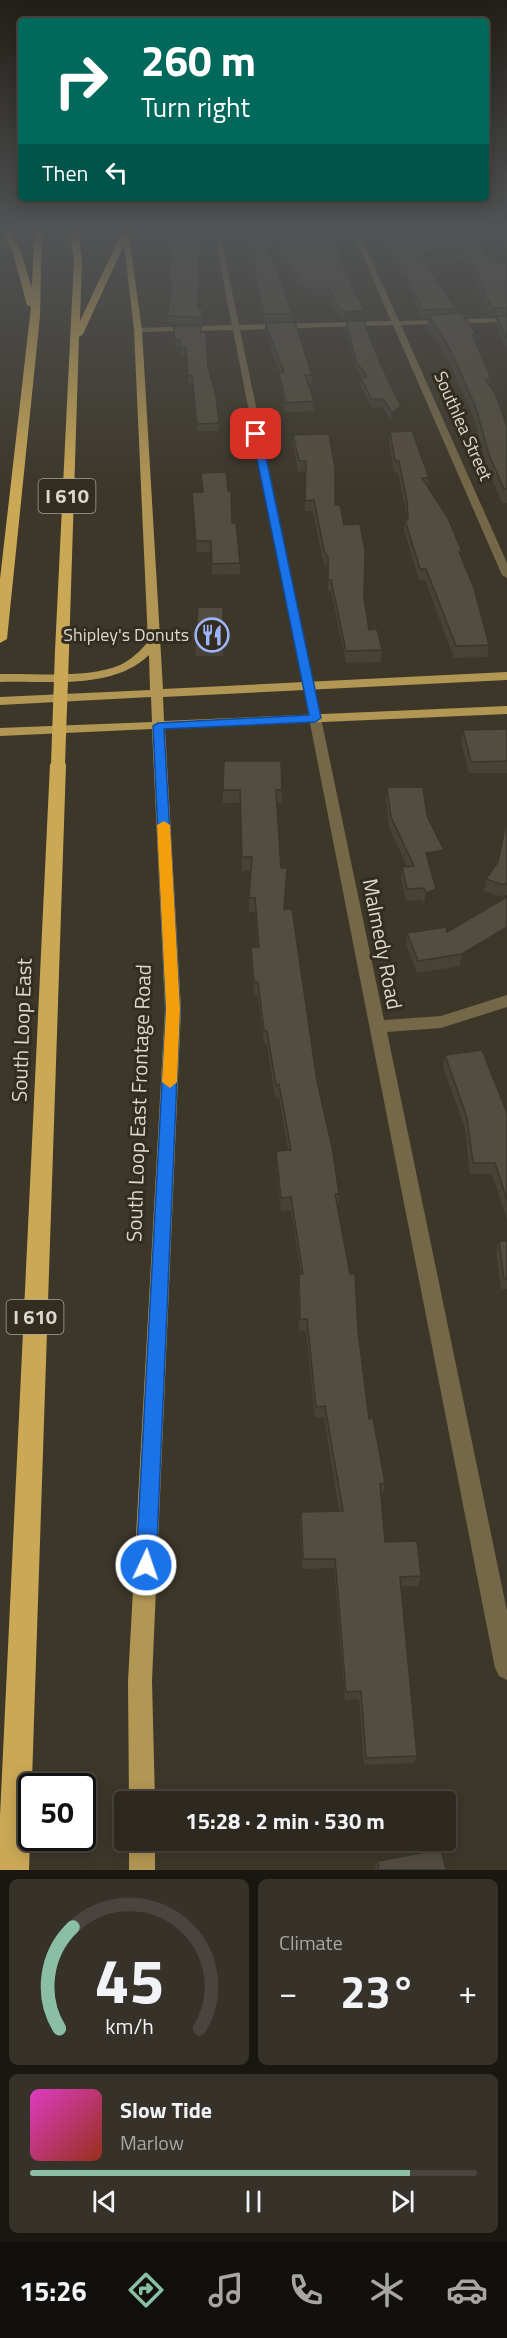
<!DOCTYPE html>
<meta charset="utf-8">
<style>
:root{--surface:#2e2920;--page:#363129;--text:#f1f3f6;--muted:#a7a6a5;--line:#49453e;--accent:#8abfa5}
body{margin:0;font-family:"Titillium Web",sans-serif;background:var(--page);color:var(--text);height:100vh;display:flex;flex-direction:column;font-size:22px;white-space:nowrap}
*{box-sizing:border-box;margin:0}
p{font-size:20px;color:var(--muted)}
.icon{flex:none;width:33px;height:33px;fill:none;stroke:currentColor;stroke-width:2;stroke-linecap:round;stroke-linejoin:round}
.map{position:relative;height:1870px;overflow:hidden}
.panel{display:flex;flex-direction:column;gap:9px;padding:9px;background:#191712;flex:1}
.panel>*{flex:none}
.banner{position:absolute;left:18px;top:18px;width:471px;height:183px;border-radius:6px;box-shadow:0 3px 15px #0003,0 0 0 2px var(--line);background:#00695c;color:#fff;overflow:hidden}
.speed{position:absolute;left:18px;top:1773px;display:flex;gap:12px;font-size:30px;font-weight:700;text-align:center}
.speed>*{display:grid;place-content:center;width:78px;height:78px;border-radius:50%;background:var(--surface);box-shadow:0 3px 15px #0003,0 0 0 2px var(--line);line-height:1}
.speed .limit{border:3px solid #111;border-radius:9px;background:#fff;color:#111}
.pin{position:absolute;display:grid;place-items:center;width:51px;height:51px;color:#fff;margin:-26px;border-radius:12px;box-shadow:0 3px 9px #0006}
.me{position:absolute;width:66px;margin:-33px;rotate:3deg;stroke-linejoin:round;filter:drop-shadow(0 0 4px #0008)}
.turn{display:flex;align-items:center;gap:21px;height:126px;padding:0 24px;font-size:27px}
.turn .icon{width:78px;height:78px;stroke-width:2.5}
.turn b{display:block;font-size:42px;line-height:51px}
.then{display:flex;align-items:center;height:57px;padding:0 24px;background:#0003;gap:12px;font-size:22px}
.big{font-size:45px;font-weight:700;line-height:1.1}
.panel .card{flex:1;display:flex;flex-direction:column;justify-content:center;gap:9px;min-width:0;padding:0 21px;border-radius:9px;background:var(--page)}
.panel .dial{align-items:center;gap:0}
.dial svg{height:156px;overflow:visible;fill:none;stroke:var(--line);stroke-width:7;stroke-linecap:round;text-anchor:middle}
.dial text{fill:var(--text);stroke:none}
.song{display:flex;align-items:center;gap:18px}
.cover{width:72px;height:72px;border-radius:9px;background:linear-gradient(135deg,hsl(310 70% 55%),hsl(10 70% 35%))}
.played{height:6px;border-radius:3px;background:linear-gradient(90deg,var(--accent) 85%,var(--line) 85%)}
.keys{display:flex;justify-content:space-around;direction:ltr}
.heat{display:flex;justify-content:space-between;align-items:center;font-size:33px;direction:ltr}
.panel .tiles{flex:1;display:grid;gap:9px;grid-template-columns:1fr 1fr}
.card:last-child{grid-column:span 2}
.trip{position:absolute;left:114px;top:1791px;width:342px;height:60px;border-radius:6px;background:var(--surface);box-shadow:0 3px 15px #0003,0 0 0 2px var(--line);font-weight:700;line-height:60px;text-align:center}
.tab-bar{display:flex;height:96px;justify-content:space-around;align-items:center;background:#12100d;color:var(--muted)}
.tab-bar .icon{width:42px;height:42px}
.tab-bar .current{color:var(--accent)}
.tab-bar b{font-size:27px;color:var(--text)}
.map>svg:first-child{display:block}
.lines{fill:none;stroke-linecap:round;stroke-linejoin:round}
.minor{fill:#756849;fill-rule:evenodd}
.major{fill:#b29653;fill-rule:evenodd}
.highway{fill:#caa856;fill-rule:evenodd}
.highway-bridge{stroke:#caa856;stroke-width:14}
.wall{fill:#474236}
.shaded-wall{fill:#3a362c}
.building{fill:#534d3f;stroke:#3a362c;stroke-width:1.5}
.route{fill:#1a73e8;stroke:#114b97;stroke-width:1.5}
.slow{fill:#f59e0b}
.labels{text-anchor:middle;stroke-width:6;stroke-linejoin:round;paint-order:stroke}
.far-street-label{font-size:18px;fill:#dad7cf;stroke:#332d20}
.far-poi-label{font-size:18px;fill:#dad7cf;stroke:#332d20;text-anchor:end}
.shield{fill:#332d20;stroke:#a8a49a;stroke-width:1.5}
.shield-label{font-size:20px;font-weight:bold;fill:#dad7cf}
.street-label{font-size:21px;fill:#dad7cf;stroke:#332d20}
</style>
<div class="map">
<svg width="507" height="1870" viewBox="0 0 507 1870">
<rect width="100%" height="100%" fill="#3d372a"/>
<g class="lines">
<path class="minor" d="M213 228H219L239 325 391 321 351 228H357L399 321 507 318V322L401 325 507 563V578L502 575 393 325 240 330 384 1020 441 1016 507 995V1007L441 1028 387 1032 507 1611V1680L499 1676 495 1668 233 330 138 332 134 330 138 328 232 325Z
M498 228H504L507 247 498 235Z"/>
<path class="major" d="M122 228H128L142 330 163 689 507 672V680L163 697 164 721 507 706V714L165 729 181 1009 152 1681 155 1802H129L128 1681 165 1009 152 729 0 736V728L152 722 151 697 0 705V697L150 690 149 655C112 691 47 680 0 682V674C36 673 87 679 120 665 131 660 140 651 148 642L134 330Z
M129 1840H155V1870H129Z"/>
<path class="highway" d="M0 228H8L21 253 32 288 34 228H42L40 316 7 639 0 643V579L31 307 27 305 13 253Z
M69 228H77L82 259 80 321 122 232 126 230 130 232 83 334 79 337 69 651 62 655 55 651 74 259Z
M58 759 66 764 29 1870H0V1816L50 764Z"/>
<path class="highway-bridge" d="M58 764 62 651"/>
</g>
<path class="wall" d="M241 228 271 236V243L268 245 293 314V321L264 322 253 270V264L241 234Z
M312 228H332L333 233 344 258 343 265 364 310V317L344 320 339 318 329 296 306 297 275 252V245L313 242V230Z
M379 228H496V232L471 230 492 263 507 267V346H505L495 325 496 316H497H491L465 260 424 261 456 309V314L476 334 475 340 491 379 490 386 507 427V503H502L487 469 475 421 449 362 427 328 428 318H422L406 284 405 274H399L388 254Z
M171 298 199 309H203L202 324 168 323 167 316Z
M346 321 401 414 391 420 382 407 372 408 360 385 361 378H362L356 369 346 329Z
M265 323 312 375V384H308L314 401V411L286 412 279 382V373H280L265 331Z
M174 326 201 332 219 423V431H197L192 383H188L186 354H180V347H176Z
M390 432 429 478 428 487 462 552 461 556 489 645 487 657 454 658 425 580H419L404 530 405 520H407L406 512 398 472H394L389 442Z
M293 435 335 505 344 525 364 598 369 630 382 650 381 662 346 663 331 591H328V569L323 561 313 511H305V471L298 472 293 445Z
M201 473 232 523 240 563V574L212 575 211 552H197L192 492H202Z
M223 607V656H196L195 645Z
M507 729V773H469L461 742 463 730Z
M387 787 427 816 443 862 429 864 436 889 434 901 424 904 422 900 406 901 401 879 402 867 407 866 389 828 386 799Z
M223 790H282V803H277L281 868 286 882 285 909 339 1194 338 1207 358 1331 369 1419 385 1483 383 1494H380L385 1542 421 1576 418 1586H401L417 1756 414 1763 364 1765 359 1699 345 1700 334 1568 302 1569 300 1522 301 1512 339 1511 324 1417 315 1418 306 1331H299L298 1286 299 1274H301L291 1210 281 1211 276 1164V1151L288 1150 279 1097 275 1098 267 1044H264L258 995 254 996 251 961V947H258L255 912H249V898L251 870 242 871 240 803H223Z
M507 818V895L498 896 484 891 486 879 498 862Z
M507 897V937L460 966 417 973 406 944 407 933 447 932Z
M445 1055 507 1113V1220L492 1174H470L465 1129 443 1067Z
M499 1241H507V1289H501L496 1251Z
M378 1861 446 1870H376L375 1865Z"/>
<path class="shaded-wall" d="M271 236V243L265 246V239Z
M364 310V317L344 320V312Z
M401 406V414L391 420 392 412Z
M444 850 443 862 425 865 426 853Z
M436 889 434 901 424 904 426 893Z
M507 925V937L460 966 462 954Z"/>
<path class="building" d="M170 228H193L199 241 198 309H203L202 317 167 316 171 298 169 241Z
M241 228H268L271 236 265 239 293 314H264L253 263H256Z
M313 228H332L333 233 344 258H339L364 310 344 312 340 310 329 288 306 289 275 245 313 242Z
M382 228H470L492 263 504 262 507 267V283H503L507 289V308H492L466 252 419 254 456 309 423 310 406 276V266H400L388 247Z
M462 313 476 334H472L491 379H485L495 393 507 427V489H504L489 455 476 408 450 349 428 315Z
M496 316H507V337H506Z
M346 321H364L379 361 401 406 392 412 383 399 372 400 361 378 367 377 356 361Z
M295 322 312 375H305L314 401 286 403 279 373 284 372 265 323Z
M174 326H201L200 332H206L208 367 216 396 219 423 197 424 192 375 188 376 186 347H180V340H175Z
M412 431 429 478H422L448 518 462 552H459L474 588 489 645 456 646 426 569H420L405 520H408L407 501 399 461H395L390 432Z
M329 434 335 468V505H340L344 525 360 524 365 551 364 598 369 630 377 629 382 650 346 651 331 580H328V558L324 550 314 500 305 501 306 461H299L293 435Z
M226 472 228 491H231L232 523H236L240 563 212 564 211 541H196L192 492H203L201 473Z
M198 607H223V645H195Z
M507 729V761L471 762 463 730Z
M224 761H281L282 790H276L281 868H287L284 909H292L317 1081 332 1147 339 1194H335L350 1274H355L358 1331 369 1419 373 1418 385 1483 380 1484 385 1542 417 1541 421 1576 400 1577 417 1756 366 1758 361 1691 346 1692 335 1559H303L301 1512 343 1511 325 1406 316 1407 307 1319H300L299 1274H303L291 1197 281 1198 276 1151 291 1150 279 1084 276 1085 267 1031H264L258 982H254L251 947H259L255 898H249L252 857H242L240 790H223Z
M387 787H423L427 816 444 850 426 853 436 889 426 893 424 888 407 889 402 867 414 866 391 817Z
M507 818V884H500L486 879 498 862Z
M507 897V927L462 954 418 961 407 933 446 927 447 932Z
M482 1050 507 1113V1200L495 1163H473L467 1118 445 1055Z
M499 1241H507V1279H504Z
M441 1849 446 1870H379L378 1861Z"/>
<linearGradient id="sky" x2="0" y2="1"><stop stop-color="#221e17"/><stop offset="0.47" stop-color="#515355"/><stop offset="1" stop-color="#515355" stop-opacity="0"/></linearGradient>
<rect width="507" height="490" fill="url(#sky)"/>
<path class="route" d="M256 431 261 434 321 718 315 722 164 729 180 1009 156 1565 153 1572 146 1575 139 1572 136 1565 166 1009 153 726 158 723 309 715 252 434Z"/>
<path class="slow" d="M164 821 170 825 180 1009 177 1082 170 1088 162 1082 166 1009 157 825Z"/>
<defs>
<symbol id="restaurant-ring" viewBox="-11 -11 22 22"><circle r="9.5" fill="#332d20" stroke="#9db4fd" stroke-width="1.5"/><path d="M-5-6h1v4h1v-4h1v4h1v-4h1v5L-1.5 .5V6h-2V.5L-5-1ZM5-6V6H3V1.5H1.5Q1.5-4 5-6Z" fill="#9db4fd"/></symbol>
</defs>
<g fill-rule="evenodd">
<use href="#restaurant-ring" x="193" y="616" width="38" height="38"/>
</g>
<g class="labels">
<g class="far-street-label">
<text transform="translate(463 426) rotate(66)" y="6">Southlea Street</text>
</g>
<g class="far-poi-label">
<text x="189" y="641">Shipley's Donuts</text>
</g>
<g class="shield">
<rect x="38.5" y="479" width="57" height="34" rx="4.5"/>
<rect x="6.5" y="1300" width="57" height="34" rx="4.5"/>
</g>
<g class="shield-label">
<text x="67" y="503">I 610</text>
<text x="35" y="1324">I 610</text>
</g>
<g class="street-label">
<text transform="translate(382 944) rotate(79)" y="7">Malmedy Road</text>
<text transform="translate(22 1030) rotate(-88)" y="7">South Loop East</text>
<text transform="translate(139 1103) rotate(-88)" y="7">South Loop East Frontage Road</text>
</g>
</g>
</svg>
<div class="speed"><div class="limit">50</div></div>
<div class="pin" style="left:256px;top:434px;background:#d93025"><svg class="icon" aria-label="arrive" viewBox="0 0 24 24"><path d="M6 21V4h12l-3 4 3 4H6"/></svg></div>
<svg class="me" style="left:146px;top:1565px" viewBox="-20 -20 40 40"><circle r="17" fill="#1a73e8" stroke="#fff" stroke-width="3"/><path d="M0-11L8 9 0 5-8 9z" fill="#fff"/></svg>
<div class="trip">15:28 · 2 min · 530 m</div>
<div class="banner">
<div class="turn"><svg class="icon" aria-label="right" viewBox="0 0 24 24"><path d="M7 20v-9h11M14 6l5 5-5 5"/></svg><div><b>260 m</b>Turn right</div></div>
<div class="then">Then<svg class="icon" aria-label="left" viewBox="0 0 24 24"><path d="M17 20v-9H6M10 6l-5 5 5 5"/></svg></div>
</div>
</div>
<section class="panel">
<div class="tiles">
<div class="card dial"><svg viewBox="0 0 100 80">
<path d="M14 69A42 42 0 1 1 86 69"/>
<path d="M14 69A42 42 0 0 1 21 17" stroke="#8abfa5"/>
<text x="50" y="56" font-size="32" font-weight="700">45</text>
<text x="50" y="72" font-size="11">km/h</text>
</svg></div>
<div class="card"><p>Climate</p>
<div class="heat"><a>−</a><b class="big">23°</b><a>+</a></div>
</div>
<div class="card">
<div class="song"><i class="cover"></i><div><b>Slow Tide</b><p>Marlow</p></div></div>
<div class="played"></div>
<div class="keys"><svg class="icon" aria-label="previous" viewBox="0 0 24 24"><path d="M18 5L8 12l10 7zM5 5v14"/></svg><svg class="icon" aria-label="pause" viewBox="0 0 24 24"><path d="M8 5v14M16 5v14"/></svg><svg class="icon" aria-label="next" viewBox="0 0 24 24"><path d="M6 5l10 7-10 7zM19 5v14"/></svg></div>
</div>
</div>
</section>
<nav class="tab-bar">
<b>15:26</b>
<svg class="icon current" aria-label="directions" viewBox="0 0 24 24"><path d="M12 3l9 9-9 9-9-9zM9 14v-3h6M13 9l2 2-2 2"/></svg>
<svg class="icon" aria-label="music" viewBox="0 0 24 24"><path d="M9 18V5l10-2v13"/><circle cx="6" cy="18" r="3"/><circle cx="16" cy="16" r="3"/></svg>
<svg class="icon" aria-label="phone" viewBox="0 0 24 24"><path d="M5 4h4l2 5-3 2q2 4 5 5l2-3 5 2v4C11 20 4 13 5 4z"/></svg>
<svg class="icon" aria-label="climate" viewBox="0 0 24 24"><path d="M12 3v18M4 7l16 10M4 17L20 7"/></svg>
<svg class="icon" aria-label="car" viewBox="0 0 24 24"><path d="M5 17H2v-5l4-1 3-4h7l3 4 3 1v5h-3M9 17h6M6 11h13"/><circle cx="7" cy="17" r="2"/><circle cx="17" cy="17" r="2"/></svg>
</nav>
